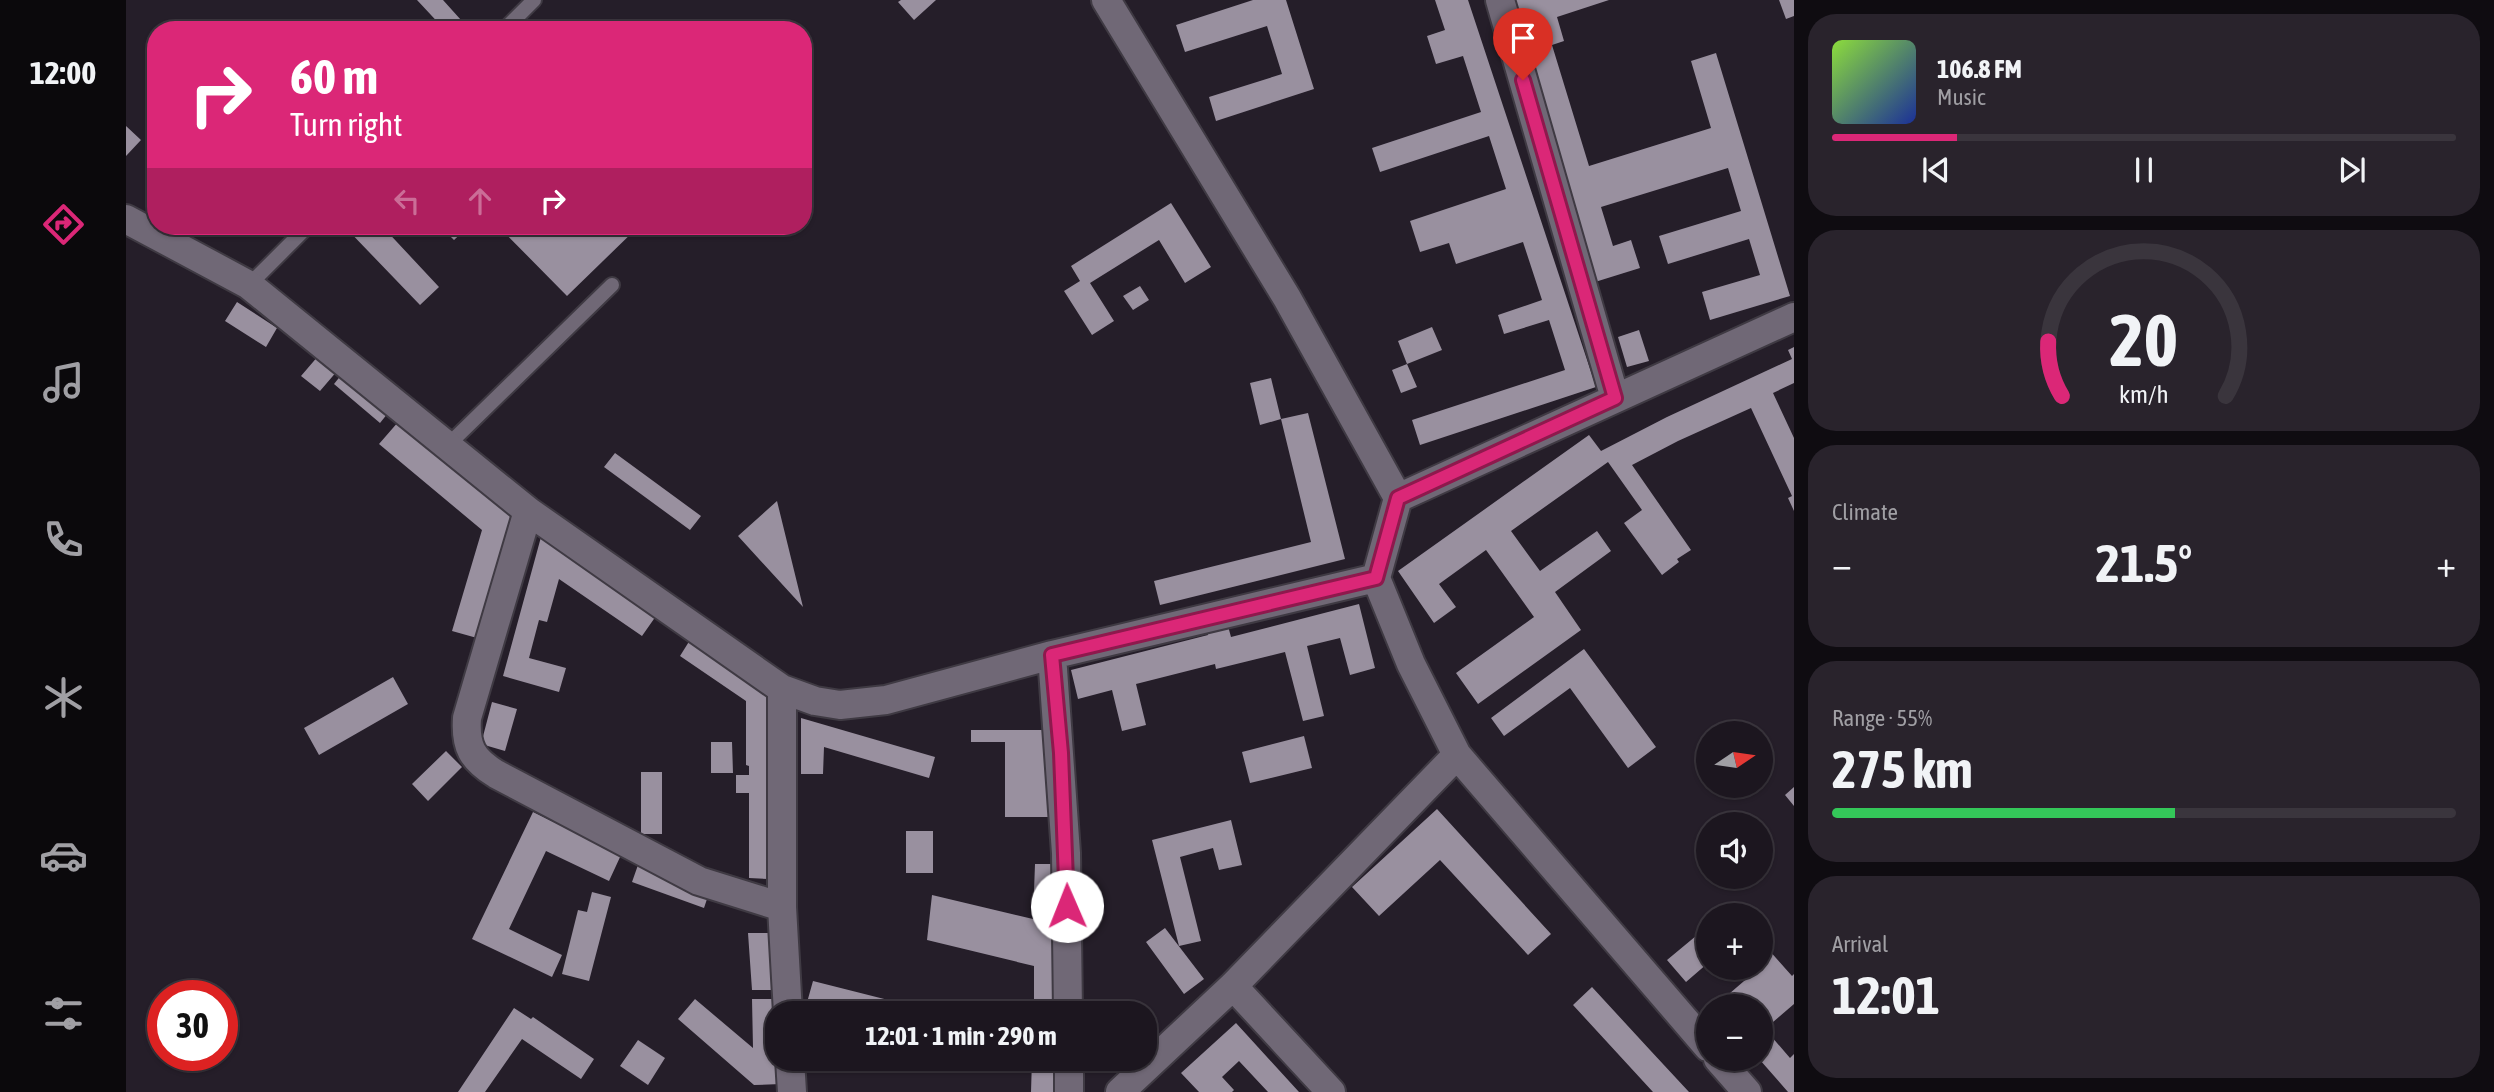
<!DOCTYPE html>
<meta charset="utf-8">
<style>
:root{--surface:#1c161f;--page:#29232c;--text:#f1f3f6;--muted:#a09fa4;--line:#3a353d;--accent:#db2777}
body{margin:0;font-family:"Asap Condensed",sans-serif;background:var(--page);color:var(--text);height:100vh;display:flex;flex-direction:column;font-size:26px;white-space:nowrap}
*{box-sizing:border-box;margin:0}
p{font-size:23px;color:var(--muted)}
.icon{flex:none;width:38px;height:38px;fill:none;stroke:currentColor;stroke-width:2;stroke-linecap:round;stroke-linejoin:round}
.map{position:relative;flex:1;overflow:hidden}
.side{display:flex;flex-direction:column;gap:14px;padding:14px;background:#0f0c11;width:700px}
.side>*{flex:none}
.banner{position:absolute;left:21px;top:21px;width:665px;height:214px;border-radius:28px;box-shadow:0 2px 5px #0004,0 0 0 2px var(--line);background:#db2777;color:#fff;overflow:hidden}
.needle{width:46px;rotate:77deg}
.fabs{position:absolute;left:1570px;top:721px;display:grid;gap:14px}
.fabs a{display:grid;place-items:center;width:77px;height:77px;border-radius:50%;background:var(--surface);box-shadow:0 2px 5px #0004,0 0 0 2px var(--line);font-size:35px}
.speed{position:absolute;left:21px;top:980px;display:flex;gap:14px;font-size:35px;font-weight:700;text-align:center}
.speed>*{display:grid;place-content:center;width:91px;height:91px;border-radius:50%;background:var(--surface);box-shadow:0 2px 5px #0004,0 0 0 2px var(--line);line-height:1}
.speed .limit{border:10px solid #d22;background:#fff;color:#111}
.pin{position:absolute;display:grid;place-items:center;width:60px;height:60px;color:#fff;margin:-72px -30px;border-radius:50% 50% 50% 0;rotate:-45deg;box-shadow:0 0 7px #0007}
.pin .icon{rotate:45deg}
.me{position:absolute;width:77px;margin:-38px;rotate:359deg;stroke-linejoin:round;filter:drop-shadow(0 0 5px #0008)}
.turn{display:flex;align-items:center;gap:24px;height:147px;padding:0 28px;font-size:32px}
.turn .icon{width:91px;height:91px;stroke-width:2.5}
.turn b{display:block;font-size:49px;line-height:60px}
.lanes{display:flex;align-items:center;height:66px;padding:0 28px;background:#0003;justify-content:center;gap:35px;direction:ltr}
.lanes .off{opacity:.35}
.big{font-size:52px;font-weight:700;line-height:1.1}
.side .card{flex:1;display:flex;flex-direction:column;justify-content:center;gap:10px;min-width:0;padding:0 24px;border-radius:28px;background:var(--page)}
.side .dial{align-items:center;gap:0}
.dial svg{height:182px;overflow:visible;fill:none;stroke:var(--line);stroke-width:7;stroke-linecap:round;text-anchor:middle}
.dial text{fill:var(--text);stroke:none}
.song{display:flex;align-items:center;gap:21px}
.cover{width:84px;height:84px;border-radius:10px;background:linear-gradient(135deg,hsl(90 70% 55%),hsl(230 70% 35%))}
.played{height:7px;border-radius:4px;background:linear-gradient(90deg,var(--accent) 20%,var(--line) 20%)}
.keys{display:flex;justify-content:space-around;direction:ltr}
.heat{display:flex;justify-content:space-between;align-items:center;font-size:38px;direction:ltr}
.charge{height:10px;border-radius:5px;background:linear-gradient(90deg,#34c759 55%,var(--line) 0)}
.trip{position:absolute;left:639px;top:1001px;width:392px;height:70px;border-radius:28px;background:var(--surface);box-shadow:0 2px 5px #0004,0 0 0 2px var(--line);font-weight:700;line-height:70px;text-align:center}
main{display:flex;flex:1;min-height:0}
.dock{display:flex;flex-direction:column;width:126px;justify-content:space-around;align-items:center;background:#0b090c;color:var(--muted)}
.dock .icon{width:49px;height:49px}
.dock .active{color:var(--accent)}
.dock b{font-size:32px;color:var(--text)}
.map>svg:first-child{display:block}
.building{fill:#99909f}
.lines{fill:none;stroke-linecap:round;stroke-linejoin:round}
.service-casing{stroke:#3f3a43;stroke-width:18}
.minor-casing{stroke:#3f3a43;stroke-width:32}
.service{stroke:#706876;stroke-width:14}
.minor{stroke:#706876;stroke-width:28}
.route-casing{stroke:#8e194d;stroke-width:18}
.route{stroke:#db2777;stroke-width:12}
</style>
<main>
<nav class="dock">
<b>12:00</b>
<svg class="icon active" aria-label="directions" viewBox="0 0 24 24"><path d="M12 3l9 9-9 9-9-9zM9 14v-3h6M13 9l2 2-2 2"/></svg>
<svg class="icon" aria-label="music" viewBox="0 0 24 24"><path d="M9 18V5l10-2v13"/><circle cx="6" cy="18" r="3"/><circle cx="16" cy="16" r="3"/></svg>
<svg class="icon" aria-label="phone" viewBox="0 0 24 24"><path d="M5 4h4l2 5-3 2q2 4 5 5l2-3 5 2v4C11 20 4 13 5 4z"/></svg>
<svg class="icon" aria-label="climate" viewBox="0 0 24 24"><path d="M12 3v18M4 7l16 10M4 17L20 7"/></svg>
<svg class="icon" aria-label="car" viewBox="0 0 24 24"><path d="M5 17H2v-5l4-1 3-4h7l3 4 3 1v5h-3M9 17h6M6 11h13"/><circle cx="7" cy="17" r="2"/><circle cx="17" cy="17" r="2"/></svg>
<svg class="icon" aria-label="filters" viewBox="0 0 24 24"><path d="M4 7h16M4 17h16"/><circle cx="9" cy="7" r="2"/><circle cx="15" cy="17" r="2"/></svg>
</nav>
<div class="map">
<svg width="1668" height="1092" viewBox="0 0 1668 1092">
<rect width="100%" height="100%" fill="#251e29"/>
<path class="building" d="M291 0H317L344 30H319Z
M775 0H810L788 20 772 2Z
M1127 0H1160L1188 89 1090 121 1083 97 1156 74 1141 26 1059 52 1050 25Z
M1309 0H1342L1470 387 1294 445 1286 420 1439 370 1423 320 1378 334 1372 315 1416 300 1397 242 1330 264 1323 243 1294 252 1284 221 1380 189 1363 136 1254 172 1246 148 1355 112 1337 56 1310 64 1301 36 1319 30Z
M1382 0H1483L1431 17 1438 41 1426 45 1463 166 1585 128 1565 61 1590 53 1664 296 1584 320 1576 292 1634 275 1623 239 1542 264 1533 236 1615 211 1602 168 1475 207 1487 246 1505 240 1514 268 1469 282Z
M1653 0H1668V16L1660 19Z
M0 126 15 140 0 156Z
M1045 203 1085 267 1059 283 1033 240 964 283 988 321 966 335 938 291 954 281 945 266Z
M218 226H256L313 287 294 305Z
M314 226H343L328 240Z
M372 226H513L441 296Z
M1014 286 1023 300 1007 310 997 296Z
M111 302 151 328 140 347 99 321Z
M1306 327 1316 350 1281 364 1272 341Z
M1513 330 1523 361 1501 367 1492 337Z
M1668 347V383L1647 393 1668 438V511L1662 498 1666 496 1625 408 1552 441 1506 465 1565 550 1551 559 1553 562 1536 575 1498 523 1516 510 1482 462 1385 531 1414 571 1471 531 1485 551 1429 592 1455 630 1352 704 1330 673 1408 617 1360 550 1313 584 1330 607 1308 623 1272 571 1463 435 1475 451 1541 417 1666 359 1662 350Z
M193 355 212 370 194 391 175 376Z
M1281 364 1291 387 1275 393 1266 370Z
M216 374 262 413 254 423 208 384Z
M1145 378 1155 419 1182 413 1219 559 1034 605 1028 581 1185 542 1155 419 1134 425 1124 383Z
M273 421 387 517 351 638 326 631 356 530 253 444Z
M489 453 575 516 564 530 478 467Z
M651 501 677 607 612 536Z
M415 537 530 616 516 636 433 579 421 622 413 620 403 658 440 668 433 692 377 676Z
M1233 604 1249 668 1224 675 1214 638 1181 646 1198 716 1177 721 1159 652 1090 669 1089 664 1010 684 1020 725 996 731 986 690 952 699 945 670 1082 635 1081 631 1102 626 1105 637Z
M564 640 642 693V879L623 878V793H610V775H623V766L620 765V701L554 656Z
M1458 649 1530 747 1502 768 1444 688 1378 736 1365 718Z
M267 677 282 704 193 755 178 728Z
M366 702 391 709 379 751 355 744Z
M675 718 809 757 803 778 698 747 697 774H675Z
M845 730H927V817H879V742H845Z
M1178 736 1186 768 1124 783 1116 752Z
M585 742H606L607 773H585Z
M320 751 336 767 302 801 286 784Z
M515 772H536V834H515Z
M1668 787V806L1659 795Z
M1311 809 1425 934 1402 955 1314 860 1253 916 1226 887Z
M407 812 495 855 483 881 420 851 383 929 436 955 426 977 346 939Z
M1105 820 1116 865 1093 870 1087 848 1054 857 1075 941 1053 946 1026 840Z
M780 831H807V873H780Z
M909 864H938L933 1013H908V966L801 940 806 895 907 919Z
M512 865 584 890 578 908 506 882Z
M466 892 485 897 463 981 436 974 452 910 461 912Z
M1605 906 1614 915H1594Z
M1582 926V963L1560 982 1541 960Z
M1039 928 1078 979 1058 994 1020 942Z
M622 933H648L649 990H626Z
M1634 940 1666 976 1668 974V1004L1639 1029 1664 1058 1668 1054V1092H1662L1634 1060V1006H1589L1632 969 1631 968H1634Z
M687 981 782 1005 780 1013H709L680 1006Z
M1466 987 1524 1050 1563 1092H1527L1447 1005Z
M569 999 627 1048 626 999H652L651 1059 655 1084 628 1085 552 1019Z
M388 1008 405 1019 407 1017 468 1059 455 1079 396 1039 359 1092H332Z
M1110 1023 1173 1092H1142L1113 1061 1096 1077 1108 1090 1106 1092H1073L1055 1073Z
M512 1040 539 1058 522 1085 494 1066Z
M906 1059H935L934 1092H905Z"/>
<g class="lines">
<defs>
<path id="service" d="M378 30 408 0
M123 285 182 226
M321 446 486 285"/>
<path id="minor" d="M980 0 1161 298 1272 498 1250 578 1285 664 1331 755 1582 1047
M1374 0 1489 398
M0 219 123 285 402 511 656 689 689 701 714 705 760 700 926 655 1250 578
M1272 498 1668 317
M402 511 341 718C339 747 346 759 370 774L573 881 656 907
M926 655 940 853 942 1013
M656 689V907L662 1013
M1107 986 1205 1092
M664 1059 666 1092
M943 1059V1092
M1592 1059 1621 1092
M994 1092 1107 986 1331 755"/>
</defs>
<use href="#service" class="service-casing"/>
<use href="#minor" class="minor-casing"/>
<use href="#service" class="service"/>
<use href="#minor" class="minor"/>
</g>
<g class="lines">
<defs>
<path id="route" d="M941 906 935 753 926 655 1250 578 1272 498 1489 398 1397 80"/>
</defs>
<use href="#route" class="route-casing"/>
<use href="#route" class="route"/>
</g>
</svg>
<div class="fabs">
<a><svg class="needle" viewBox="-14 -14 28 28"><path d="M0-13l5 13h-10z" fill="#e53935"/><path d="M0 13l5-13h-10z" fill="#a09fa4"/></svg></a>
<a><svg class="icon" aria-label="sound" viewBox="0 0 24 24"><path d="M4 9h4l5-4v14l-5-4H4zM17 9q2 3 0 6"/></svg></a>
<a>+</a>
<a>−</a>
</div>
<div class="speed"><div class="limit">30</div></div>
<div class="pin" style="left:1397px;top:80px;background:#d93025"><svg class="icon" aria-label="arrive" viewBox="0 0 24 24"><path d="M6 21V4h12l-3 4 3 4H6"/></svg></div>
<svg class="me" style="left:941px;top:906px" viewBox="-20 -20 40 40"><circle r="19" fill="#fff"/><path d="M0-13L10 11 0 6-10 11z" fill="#db2777"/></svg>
<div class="trip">12:01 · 1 min · 290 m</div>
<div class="banner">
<div class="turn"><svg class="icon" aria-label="right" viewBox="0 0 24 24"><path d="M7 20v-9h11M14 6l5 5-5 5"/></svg><div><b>60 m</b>Turn right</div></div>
<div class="lanes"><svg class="icon off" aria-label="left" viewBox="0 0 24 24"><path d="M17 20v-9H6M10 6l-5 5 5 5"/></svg><svg class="icon off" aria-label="ahead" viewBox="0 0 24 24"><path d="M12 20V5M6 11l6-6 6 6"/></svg><svg class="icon" aria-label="right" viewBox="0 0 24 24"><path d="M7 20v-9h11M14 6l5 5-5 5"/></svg></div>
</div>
</div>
<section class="side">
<div class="card">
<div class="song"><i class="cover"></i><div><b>106.8 FM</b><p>Music</p></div></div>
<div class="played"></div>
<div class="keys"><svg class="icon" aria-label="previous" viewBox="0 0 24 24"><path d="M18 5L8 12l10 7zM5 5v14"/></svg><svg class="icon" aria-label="pause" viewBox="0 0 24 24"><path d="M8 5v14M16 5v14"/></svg><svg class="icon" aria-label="next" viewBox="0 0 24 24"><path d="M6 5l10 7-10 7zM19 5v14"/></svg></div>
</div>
<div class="card dial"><svg viewBox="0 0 100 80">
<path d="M14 69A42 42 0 1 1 86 69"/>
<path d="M14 69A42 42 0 0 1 8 45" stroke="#db2777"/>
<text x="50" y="56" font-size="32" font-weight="700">20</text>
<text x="50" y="72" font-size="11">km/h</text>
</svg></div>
<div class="card"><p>Climate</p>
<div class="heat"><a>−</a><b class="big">21.5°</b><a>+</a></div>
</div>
<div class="card"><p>Range · 55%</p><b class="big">275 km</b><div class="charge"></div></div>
<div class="card"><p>Arrival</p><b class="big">12:01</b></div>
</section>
</main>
